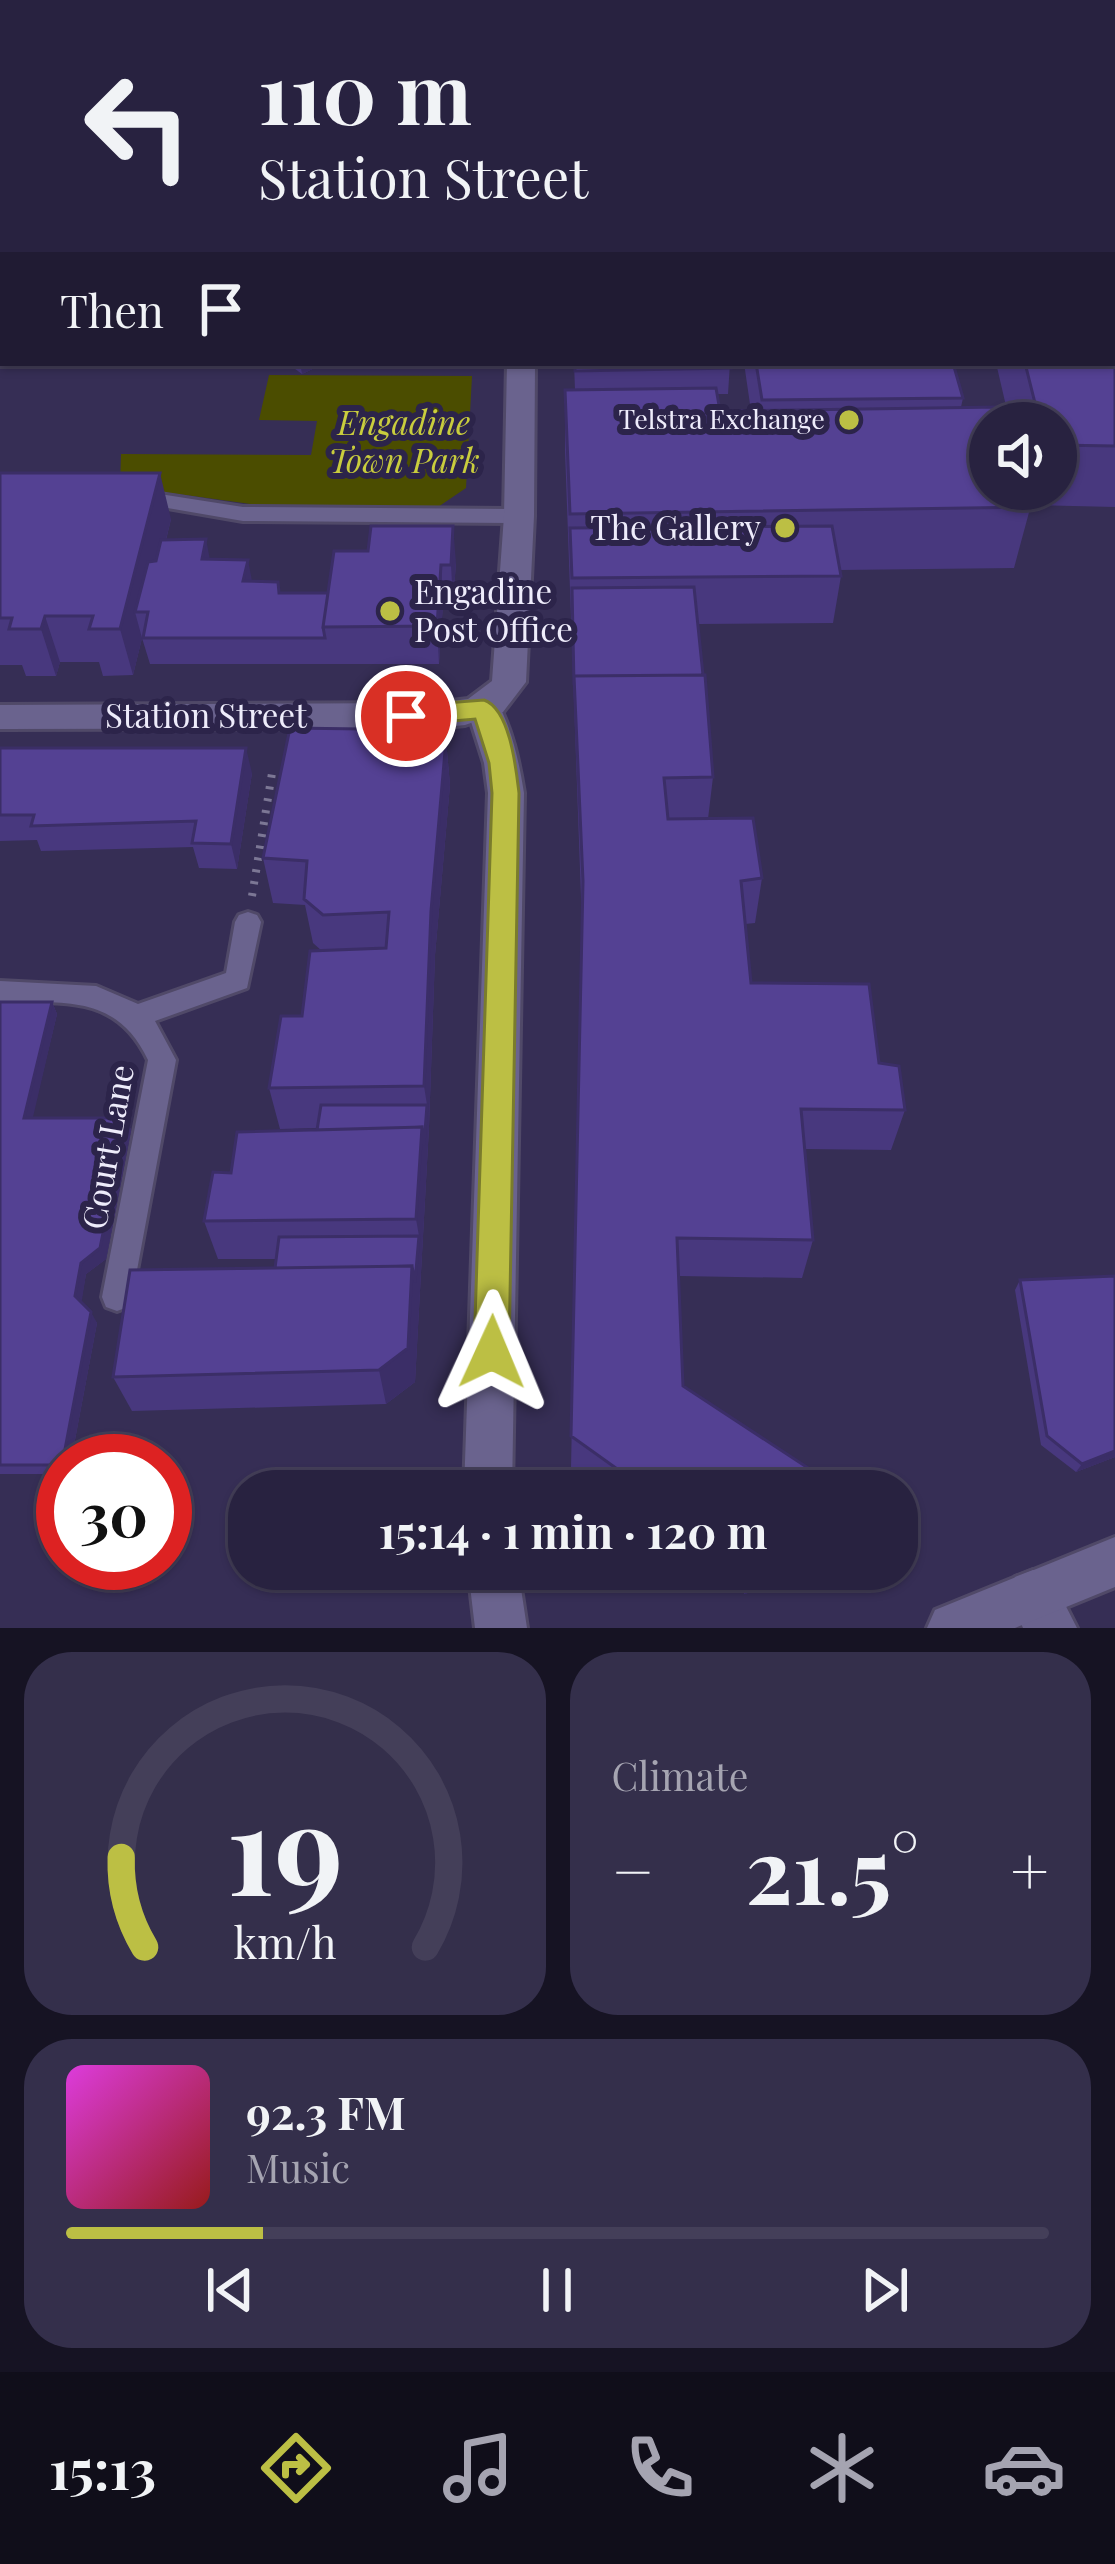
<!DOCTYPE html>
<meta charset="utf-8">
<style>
:root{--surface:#282240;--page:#342f4b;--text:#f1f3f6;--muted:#a5a4b1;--line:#443f59;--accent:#bcbf44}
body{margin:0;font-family:"Playfair Display",serif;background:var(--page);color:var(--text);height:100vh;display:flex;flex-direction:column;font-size:45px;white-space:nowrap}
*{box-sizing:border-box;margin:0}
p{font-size:39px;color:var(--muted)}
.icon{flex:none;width:66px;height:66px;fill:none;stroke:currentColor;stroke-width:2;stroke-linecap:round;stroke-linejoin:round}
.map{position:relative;height:1628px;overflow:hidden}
.panel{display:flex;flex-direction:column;gap:24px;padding:24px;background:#161323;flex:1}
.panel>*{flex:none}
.guide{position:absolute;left:0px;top:0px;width:1116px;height:366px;box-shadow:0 3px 9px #0004,0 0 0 3px var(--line);background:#282240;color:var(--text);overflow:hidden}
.controls{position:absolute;left:969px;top:402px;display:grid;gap:24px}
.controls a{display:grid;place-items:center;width:108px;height:108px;border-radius:50%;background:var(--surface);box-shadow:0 3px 9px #0004,0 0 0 3px var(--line);font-size:60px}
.speed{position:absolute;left:36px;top:1434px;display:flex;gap:24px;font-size:60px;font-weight:700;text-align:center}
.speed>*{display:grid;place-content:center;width:156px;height:156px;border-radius:50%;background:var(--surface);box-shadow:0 3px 9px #0004,0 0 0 3px var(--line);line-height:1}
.speed .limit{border:18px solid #d22;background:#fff;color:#111}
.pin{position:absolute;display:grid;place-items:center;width:102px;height:102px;color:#fff;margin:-51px;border:6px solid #fff;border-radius:50%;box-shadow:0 3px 12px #0007}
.me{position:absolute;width:132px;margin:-66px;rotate:1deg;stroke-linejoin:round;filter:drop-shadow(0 0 9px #0008)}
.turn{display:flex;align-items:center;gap:42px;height:252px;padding:0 60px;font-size:54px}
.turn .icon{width:156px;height:156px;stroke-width:2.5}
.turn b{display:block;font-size:84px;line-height:102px}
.then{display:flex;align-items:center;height:114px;padding:0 60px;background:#0003;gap:24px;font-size:45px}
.big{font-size:90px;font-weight:700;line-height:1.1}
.panel .widget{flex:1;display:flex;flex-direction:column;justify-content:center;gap:18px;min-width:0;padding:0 42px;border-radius:48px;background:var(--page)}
.panel .dial{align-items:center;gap:0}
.dial svg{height:312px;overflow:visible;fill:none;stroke:var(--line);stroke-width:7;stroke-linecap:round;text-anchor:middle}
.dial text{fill:var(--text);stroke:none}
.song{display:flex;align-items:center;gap:36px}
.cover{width:144px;height:144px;border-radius:18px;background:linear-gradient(135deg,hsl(300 70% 55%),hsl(0 70% 35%))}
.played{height:12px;border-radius:6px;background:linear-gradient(90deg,var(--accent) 20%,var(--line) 20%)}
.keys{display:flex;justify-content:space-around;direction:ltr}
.heat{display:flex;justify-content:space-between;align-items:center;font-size:66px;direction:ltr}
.panel .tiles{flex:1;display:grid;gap:24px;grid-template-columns:1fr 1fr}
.widget:last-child{grid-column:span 2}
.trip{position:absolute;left:228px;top:1470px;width:690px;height:120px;border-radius:48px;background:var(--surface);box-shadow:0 3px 9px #0004,0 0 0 3px var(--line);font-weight:700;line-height:120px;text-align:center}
.tab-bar{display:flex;height:192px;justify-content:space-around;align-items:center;background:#100e1a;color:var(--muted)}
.tab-bar .icon{width:84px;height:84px}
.tab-bar .on{color:var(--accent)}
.tab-bar b{font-size:54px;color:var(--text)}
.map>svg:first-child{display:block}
.green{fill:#4b4d00}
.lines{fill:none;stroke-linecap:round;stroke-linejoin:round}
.service-casing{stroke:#504968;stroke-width:6}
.minor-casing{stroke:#504968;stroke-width:6}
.tertiary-casing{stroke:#504968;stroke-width:6}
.path{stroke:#7c7795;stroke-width:8;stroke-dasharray:3 9;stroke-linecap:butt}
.service{fill:#6a638e;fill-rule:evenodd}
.minor{fill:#6a638e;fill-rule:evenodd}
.tertiary{fill:#6a638e;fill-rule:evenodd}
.wall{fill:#48387e}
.shaded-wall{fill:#3b2e67}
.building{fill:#544193;stroke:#3b2e67;stroke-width:3}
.route{fill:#bcbf44;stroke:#7a7c2c;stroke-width:3}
.poi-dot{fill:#bcbf44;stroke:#2c244a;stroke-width:4.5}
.labels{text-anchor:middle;stroke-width:12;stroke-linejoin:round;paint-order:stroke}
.far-poi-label{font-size:27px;fill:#eeecfb;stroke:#2c244a;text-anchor:end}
.park-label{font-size:33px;font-style:italic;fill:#c9cd3d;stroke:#2c244a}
.poi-label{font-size:33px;fill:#eeecfb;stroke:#2c244a;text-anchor:end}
.street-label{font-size:33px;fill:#eeecfb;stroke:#2c244a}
</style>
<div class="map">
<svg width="1115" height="1628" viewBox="0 0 1115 1628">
<rect width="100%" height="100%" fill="#362e55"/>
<path class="green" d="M269 375 472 376 466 488 438 507 258 505 120 486 121 454 311 455 317 421 259 420Z"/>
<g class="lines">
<defs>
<path id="service" d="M134 490 243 507 519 509 529 516 519 523 243 521 127 501 124 496Z
M248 912 257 915 261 922 247 988 155 1021 176 1060 132 1297 128 1307 117 1311 106 1307 102 1297 148 1060C117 994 63 1002 0 1003V981L96 986 138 1004 226 973 235 922 239 915Z"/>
<path id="minor" d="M1113 112 1115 113V127L1113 126Z
M484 697 496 700C512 728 519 762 524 793L512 1491H464L488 793 484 763 467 709 472 700Z
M468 1569H518L527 1628H475Z
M1033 1570 1051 1577 1077 1628H1023L1008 1595 1015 1577Z"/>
<path id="tertiary" d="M520 0H540V3H520Z
M507 363H535L534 516 526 682 503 712 465 725 435 728 0 729V705L435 703 468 699 492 681 504 516Z
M1115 1537V1587L1015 1628H927L935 1610Z"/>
</defs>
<use href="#service" class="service-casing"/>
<use href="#minor" class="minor-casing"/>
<use href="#tertiary" class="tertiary-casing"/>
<path class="path" d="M252 896 273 767"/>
<use href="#service" class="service"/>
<use href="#minor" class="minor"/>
<use href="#tertiary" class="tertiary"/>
</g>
<path class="wall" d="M62 0H172L164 3H153L148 0 141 3H63Z
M1078 0H1115V29H1113V3H1077Z
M3 20V343H0V26Z
M1113 34 1115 35V79H1113Z
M1115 286V507L1031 505 1014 568 840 570 841 576 833 623 698 624 713 777 708 819 762 878 755 923 745 924 751 983 879 1063 905 1110 891 1150 805 1149 813 1240 802 1278 679 1276 683 1386 834 1491H602L571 1468 582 925 565 450V390H575L574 363H730L728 394H717L720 411H751L744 363H953L963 398 961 407 990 489H1056V423H1010L996 363H1113Z
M287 363H325L302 374Z
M0 473 171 519 166 540 252 581 278 582 280 593H328L334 551 456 563 453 602 443 603 439 664H150L142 638 133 675 103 676 99 662H60L56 676H26L22 665H0Z
M446 740 450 785 435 955 429 1127 415 1382 386 1404 132 1411 113 1377 275 1268 276 1259H218L204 1221 231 1173 317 1130 318 1128 280 1129 269 1088 302 1016 322 951 313 943 305 905 273 903 263 858Z
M0 748 252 773 237 869 199 868 193 847 41 851 37 840 0 841Z
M0 1002H52L57 1014 32 1118H126L131 1130 106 1259 86 1274 81 1302 97 1323 71 1461H63V1474H0Z
M1115 1276V1457L1076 1472 1041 1445 1015 1290 1020 1280Z
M710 1569H816L745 1594Z"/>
<path class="shaded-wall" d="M85 0H148L141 3H86Z
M300 363H325L302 374Z
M160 473 171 519 148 612H135L142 638 133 675 120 629Z
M453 526 456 563 453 602 451 565Z
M206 539 211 565 202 559Z
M248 560 253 586 243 581Z
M441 565 443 603 439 664 437 626Z
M45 616 60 662 56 676 41 629Z
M446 740 450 785 435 955 429 1127 415 1382 386 1404 379 1370 412 1266 419 1236 416 1219 422 1127 427 1105 424 1086 431 911Z
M246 748 252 773 237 869 231 844Z
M52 1002 57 1014 30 1130 24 1118Z
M126 1118 131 1130 106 1259 86 1274 81 1306 75 1296 81 1263Z
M91 1312 97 1323 71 1461H63V1466L62 1465Z
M1115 1451V1457L1076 1472 1082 1464Z
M753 1569H816L745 1594Z"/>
<path class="building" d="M260 0H452V3H259Z
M618 0H668V3H619Z
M681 0H734L735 3H681Z
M749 0H798L799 3H750Z
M817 0H863L864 3H818Z
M876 0H912V3H876Z
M945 0H967L978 1 977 3H944Z
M1094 0H1115V5L1113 3Z
M3 20V92H0V26Z
M0 116H3V173L0 179Z
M0 193H3V232H0Z
M0 257H3V307H0Z
M1113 286H1115V446L1056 445V423H1040L1025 363H1113Z
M575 363H730L731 368 575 371Z
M756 363H953L963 398 762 400Z
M716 388 720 411 999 407 1004 423H990V489H1025L1031 507 570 514 565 390Z
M0 473H160L120 629H89L93 616H45L41 629H9L12 618H0Z
M371 526H453L451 565H441L437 626 323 627 334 551H368Z
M832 526 841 576 572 578 570 528Z
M206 539 202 559 248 560 243 581 278 582 279 593H328L323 627 325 638H143L148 612H135L148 562 156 561 161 540Z
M694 587 703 675 574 676V685L572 588Z
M705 675 713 777 664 778 668 819 753 818 762 878 741 881 751 983 869 984 879 1063 899 1066 905 1110 801 1109 813 1240 677 1238 683 1386 834 1485V1491H648L571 1436 583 881 574 676Z
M290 728 435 730 446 740 431 911 424 1086 269 1088 281 1016H302L310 951 386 948 389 912 323 915 304 899 307 861 263 858Z
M0 748H246L231 844 192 843 196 821 31 826 34 815H0Z
M0 1002H52L24 1118H126L100 1248 81 1263 75 1296 91 1312 62 1465H0Z
M321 1105H427L424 1145 422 1127 317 1130Z
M422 1127 416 1219 204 1221 213 1172 231 1173 237 1132Z
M419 1236 415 1282 412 1266 275 1268 279 1237Z
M412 1266 408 1348 379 1370 113 1377 130 1270Z
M1115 1276V1451L1082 1464 1047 1436 1020 1280Z"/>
<path class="route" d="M484 700C510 709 516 768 519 793L509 1352 504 1364 492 1369 479 1364 474 1352 492 793 489 763 475 719 406 725 393 716 406 706Z"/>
<g class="poi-dot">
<circle cx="849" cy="420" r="12"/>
<circle cx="785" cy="528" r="12"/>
<circle cx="390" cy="611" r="12"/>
</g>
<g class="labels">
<g class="far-poi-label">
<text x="825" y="429">Telstra Exchange</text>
</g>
<g class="park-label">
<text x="404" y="435">Engadine<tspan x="404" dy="38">Town Park</tspan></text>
</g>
<g class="poi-label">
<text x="761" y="540">The Gallery</text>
<text x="414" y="604" text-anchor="start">Engadine<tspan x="414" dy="38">Post Office</tspan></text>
</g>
<g class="street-label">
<text x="206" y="728">Station Street</text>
<text transform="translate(108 1147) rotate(-80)" y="12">Court Lane</text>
</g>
</g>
</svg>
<div class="controls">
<a><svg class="icon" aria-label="sound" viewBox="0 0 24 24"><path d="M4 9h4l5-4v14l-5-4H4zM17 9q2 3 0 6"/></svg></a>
</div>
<div class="speed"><div class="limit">30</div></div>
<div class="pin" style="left:406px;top:716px;background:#d93025"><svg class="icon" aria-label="arrive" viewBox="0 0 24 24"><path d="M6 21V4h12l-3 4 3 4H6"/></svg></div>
<svg class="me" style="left:492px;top:1352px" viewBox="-20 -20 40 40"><path d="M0-17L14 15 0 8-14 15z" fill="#bcbf44" stroke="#fff" stroke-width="4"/></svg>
<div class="trip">15:14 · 1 min · 120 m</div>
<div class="guide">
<div class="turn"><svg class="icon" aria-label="left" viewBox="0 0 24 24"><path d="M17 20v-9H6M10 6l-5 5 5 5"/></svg><div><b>110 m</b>Station Street</div></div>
<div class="then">Then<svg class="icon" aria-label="arrive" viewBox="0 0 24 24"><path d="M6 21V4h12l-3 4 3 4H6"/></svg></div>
</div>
</div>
<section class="panel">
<div class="tiles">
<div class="widget dial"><svg viewBox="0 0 100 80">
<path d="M14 69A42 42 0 1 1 86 69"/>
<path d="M14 69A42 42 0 0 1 8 46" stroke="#bcbf44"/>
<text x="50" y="56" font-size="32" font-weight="700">19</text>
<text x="50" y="72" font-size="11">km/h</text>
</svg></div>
<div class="widget"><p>Climate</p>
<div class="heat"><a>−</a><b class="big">21.5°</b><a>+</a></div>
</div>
<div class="widget">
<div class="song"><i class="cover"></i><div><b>92.3 FM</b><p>Music</p></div></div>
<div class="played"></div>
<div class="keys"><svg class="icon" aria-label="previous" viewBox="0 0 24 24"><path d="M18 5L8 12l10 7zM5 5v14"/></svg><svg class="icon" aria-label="pause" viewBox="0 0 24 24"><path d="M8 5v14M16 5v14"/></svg><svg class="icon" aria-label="next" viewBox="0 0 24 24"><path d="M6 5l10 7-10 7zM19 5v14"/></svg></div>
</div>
</div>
</section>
<nav class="tab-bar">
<b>15:13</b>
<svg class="icon on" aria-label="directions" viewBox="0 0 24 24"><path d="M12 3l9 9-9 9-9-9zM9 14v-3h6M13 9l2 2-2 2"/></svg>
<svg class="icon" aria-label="music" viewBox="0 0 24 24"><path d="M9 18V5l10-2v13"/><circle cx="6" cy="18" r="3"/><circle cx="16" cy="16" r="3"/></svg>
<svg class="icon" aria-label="phone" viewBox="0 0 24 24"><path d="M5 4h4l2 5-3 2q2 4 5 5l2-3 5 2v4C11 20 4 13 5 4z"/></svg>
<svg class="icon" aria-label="climate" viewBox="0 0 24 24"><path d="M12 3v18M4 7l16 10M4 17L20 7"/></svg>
<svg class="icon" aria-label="car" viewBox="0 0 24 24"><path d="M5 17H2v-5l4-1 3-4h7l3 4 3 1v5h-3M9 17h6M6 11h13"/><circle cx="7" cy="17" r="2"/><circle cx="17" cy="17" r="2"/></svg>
</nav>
